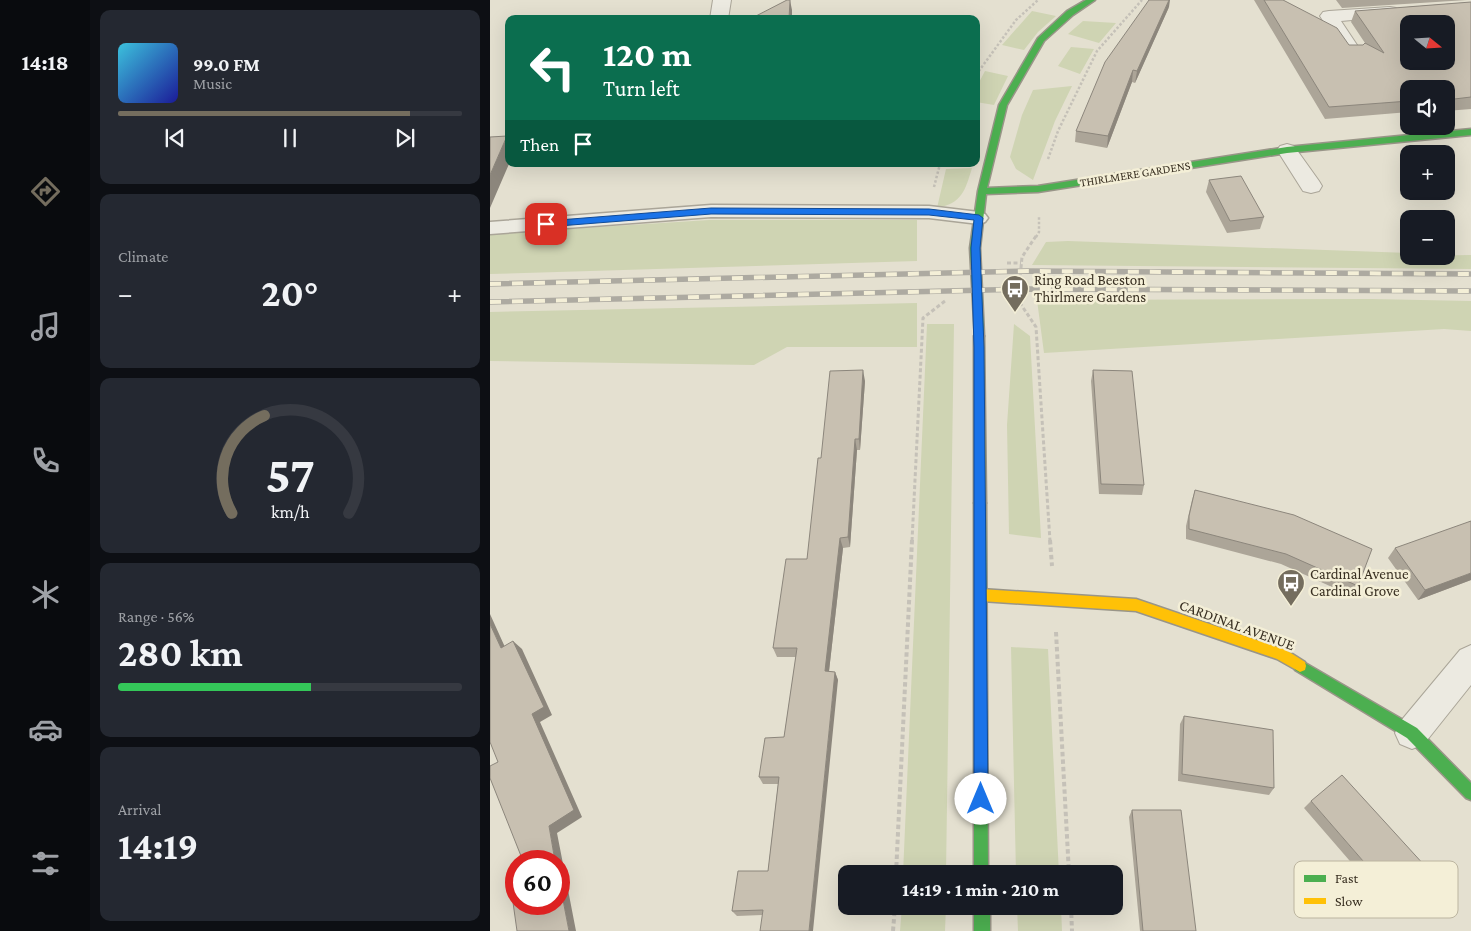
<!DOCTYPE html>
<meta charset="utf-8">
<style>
:root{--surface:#171b24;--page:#242831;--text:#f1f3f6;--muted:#9ea1a6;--line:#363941;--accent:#746d5e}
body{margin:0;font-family:"Crimson Pro",serif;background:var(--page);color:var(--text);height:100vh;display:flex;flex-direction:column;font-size:19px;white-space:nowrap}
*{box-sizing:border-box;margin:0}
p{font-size:16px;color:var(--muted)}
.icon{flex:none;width:28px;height:28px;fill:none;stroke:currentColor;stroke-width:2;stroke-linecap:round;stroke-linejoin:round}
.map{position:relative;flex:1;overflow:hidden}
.sheet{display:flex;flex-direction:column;gap:10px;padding:10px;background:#0d0f14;width:400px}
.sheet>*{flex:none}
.guide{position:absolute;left:15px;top:15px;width:475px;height:152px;border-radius:10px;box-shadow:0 5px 20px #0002;background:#0b6e4f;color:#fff;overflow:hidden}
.needle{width:32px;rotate:108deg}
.fabs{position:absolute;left:910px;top:15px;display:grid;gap:10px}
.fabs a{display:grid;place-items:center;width:55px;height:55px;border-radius:10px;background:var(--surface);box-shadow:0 5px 20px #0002;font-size:25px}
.speed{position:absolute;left:15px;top:850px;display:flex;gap:10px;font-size:25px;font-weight:700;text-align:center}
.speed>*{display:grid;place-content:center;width:65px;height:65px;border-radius:50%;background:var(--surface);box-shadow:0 5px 20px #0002;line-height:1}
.speed .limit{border:8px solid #d22;background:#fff;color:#111}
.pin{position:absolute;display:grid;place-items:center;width:42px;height:42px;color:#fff;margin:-21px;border-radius:10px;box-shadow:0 2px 8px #0006}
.me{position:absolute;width:55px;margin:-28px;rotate:0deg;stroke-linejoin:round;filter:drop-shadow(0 0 4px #0008)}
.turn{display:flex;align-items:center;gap:18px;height:105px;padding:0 15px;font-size:22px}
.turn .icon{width:65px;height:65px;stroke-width:2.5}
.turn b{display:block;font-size:35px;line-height:42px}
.then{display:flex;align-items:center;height:48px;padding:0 15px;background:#0003;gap:10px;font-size:19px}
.big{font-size:38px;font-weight:700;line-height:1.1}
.sheet .card{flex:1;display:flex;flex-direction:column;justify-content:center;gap:8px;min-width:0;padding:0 18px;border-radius:10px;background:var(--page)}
.sheet .dial{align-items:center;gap:0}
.dial svg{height:130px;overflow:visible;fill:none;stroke:var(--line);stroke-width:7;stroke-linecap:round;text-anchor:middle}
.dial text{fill:var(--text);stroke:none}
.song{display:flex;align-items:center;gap:15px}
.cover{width:60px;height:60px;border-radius:8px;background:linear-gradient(135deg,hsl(190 70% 55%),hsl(240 70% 35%))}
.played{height:5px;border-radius:2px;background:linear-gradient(90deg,var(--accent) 85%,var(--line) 85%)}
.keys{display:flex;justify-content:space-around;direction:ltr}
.heat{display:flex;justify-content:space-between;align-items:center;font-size:28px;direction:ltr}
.charge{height:8px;border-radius:4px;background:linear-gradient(90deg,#34c759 56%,var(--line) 0)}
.trip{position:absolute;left:348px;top:865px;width:285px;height:50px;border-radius:10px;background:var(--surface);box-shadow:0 5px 20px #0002;font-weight:700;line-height:50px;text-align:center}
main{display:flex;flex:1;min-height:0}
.menu{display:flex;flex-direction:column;width:90px;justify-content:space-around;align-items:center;background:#090b0e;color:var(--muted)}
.menu .icon{width:35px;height:35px}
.menu .current{color:var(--accent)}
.menu b{font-size:22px;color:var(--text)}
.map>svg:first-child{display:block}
.green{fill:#cfd4b3}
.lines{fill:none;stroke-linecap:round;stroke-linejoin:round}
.lane-casing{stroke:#aaa598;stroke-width:3}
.street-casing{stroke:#aaa598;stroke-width:2}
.fast-casing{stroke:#999588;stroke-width:3}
.slow-casing{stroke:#999588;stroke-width:3}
.path-far2{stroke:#c5c1b8;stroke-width:2.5;stroke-dasharray:2.5 2;stroke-linecap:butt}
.path-far1{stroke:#c5c1b8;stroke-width:3;stroke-dasharray:4 2.5;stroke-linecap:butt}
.path{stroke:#c5c1b8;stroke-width:4;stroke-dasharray:4.5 3;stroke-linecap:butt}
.lane{fill:#eceae1;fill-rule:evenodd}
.street{fill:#eceae1;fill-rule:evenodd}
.fast{fill:#4caf50;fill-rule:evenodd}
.slow{fill:#ffc107;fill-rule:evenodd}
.rail-casing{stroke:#adaaa1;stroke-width:5.5}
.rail{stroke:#f4efd7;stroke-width:4;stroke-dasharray:11;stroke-linecap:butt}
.wall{fill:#aca598}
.shaded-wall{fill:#8c867c}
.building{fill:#c8c0b1;stroke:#8c867c;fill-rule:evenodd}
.route{fill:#1a73e8;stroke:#114b97}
.labels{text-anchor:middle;stroke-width:5;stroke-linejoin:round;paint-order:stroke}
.far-street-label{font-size:12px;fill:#382f21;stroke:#f4efd7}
.poi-label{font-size:15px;fill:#382f21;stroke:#f4efd7;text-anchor:start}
.street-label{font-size:15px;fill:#382f21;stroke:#f4efd7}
.key{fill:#f4efd7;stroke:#bcb5a0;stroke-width:1}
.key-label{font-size:14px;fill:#382f21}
</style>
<main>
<nav class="menu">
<b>14:18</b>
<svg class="icon current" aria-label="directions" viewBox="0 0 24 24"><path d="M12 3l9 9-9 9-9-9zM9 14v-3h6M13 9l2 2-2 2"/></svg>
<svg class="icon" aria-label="music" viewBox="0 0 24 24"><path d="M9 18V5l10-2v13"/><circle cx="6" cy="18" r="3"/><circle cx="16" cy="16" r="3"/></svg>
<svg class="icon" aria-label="phone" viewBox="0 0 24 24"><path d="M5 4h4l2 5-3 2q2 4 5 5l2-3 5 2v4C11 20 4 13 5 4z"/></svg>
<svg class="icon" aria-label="climate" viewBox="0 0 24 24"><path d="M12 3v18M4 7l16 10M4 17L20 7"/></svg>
<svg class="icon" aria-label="car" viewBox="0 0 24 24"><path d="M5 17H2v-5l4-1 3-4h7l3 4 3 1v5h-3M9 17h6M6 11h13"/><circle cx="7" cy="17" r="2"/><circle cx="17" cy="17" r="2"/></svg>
<svg class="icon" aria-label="filters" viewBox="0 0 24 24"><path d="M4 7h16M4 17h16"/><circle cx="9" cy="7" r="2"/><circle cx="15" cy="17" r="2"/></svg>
</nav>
<section class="sheet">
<div class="card">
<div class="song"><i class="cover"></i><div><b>99.0 FM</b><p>Music</p></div></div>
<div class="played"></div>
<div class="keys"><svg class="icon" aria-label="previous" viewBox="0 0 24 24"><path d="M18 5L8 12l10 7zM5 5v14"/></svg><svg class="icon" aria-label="pause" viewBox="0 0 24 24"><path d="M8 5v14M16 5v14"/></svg><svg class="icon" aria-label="next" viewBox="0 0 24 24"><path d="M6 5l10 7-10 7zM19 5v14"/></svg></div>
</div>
<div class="card"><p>Climate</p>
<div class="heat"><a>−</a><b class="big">20°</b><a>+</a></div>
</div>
<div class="card dial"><svg viewBox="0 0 100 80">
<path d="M14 69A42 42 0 1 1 86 69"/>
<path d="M14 69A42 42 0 0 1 34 9" stroke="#746d5e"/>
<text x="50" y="56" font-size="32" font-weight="700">57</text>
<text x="50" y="72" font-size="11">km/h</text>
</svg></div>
<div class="card"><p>Range · 56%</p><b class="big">280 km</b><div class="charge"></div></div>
<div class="card"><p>Arrival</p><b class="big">14:19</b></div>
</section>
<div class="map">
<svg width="981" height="931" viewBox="0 0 981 931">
<rect width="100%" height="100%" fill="#e4e0d0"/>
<path class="green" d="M542 11 566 16 548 32 534 50 512 45Z
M593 21 626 23 609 43 578 34Z
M581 47 604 49 590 74 568 66Z
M495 71 518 76 504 105 486 102V88Z
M582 86 565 121 543 180 526 169 520 157 532 115 543 90Z
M482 168C475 191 472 203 447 208L456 169Z
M219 220H427V261L0 274V234Z
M578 241 919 253V256L981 255V269L542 265 556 242Z
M881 299 981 301V331L954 329 554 353 547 300Z
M427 303V347H297L264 365 0 361V312Z
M437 324H464L456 874H413Z
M524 324 540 336 551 538 519 534 517 425Z
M521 647 558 649 569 874H526Z
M412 906H456L455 931H410Z
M527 906H571L572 931H528Z"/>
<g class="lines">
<defs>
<path id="lane" d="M221 205 439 206 489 212 495 214 498 218 495 222 489 224 439 218 221 217 0 234V222Z"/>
<path id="street" d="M223 0H241L238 19H220Z
M900 7 906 8 909 12 906 16 851 21 871 51 869 55H855L830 16 833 12 839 11Z
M797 144 804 146 829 181 832 186 829 191 821 193 813 191 787 150 790 146Z
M981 645V685L934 744 922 749 910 744 905 733 910 722 970 650Z"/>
<path id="fast" d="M596 0H605L583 15 554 41 517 105 497 188 548 186 797 147 981 129V135L797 153 548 192 496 194 490 248 494 336 493 339H485L480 248 488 191 509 105 548 38 577 11Z
M490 498 494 500 496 503 498 874H484V503L486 500Z
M810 660 927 728 981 783V800L976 798 917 738 805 670 804 666 805 662Z
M484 906H500V931H484Z"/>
<path id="slow" d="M489 332 494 336 496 503 494 506 490 508 486 506 484 503V336Z
M491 589 646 599 796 650 815 662 816 666 815 670 810 672 787 659 646 611 491 601 487 599 485 595 487 591Z"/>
</defs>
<use href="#lane" class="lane-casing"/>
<use href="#street" class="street-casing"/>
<use href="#fast" class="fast-casing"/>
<use href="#slow" class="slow-casing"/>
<path class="path-far2" d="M486 75 526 20 548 0
M558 159 568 131 607 51 652 0
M444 187 450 164
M546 237 549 232V216"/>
<path class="path-far1" d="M546 236 532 257 528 300 546 327 560 541
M517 263H531
M422 541 433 318 455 301"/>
<path class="path" d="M560 540 562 566
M566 632 579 874
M406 874 422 540
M581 906 582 931
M403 931 405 906"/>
<use href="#lane" class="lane"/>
<use href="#street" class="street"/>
<use href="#fast" class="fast"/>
<use href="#slow" class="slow"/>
<defs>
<path id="rail" d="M0 284 537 271 981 274
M0 302 541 289 981 291"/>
</defs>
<use href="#rail" class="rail-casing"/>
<use href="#rail" class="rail"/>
</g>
<path class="wall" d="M764 0H793L859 45H873L875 43 861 22 865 11 981 2V109L956 111V89H919V112L835 119Z
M846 0H977L852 8Z
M679 7 645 83 642 82 617 148 585 142 586 131Z
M719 180 774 217 770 229 737 233 716 192Z
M603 370 654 485 652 495 609 494 601 381Z
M375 381 370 450H367L360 547 353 548 339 671 345 672 348 680 272 915 247 916 242 911 278 871 288 784H273L269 777 294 737 306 657H287L283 648 317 559 331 458Z
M705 490 868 586 862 596 791 564 696 539V526L702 500Z
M905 548 981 580 928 600 898 558Z
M694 716 784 788 779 795 688 781 690 724Z
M821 801 913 907 904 912 814 808Z
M642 810 706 931H650L639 817Z"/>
<path class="shaded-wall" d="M300 0 302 10V19H299Z
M679 0H680L679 7 645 83 647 71Z
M643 70 642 82 617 148 618 136Z
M17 136 19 140V164L0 208V175Z
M373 370 375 381 370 450 369 439Z
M365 439 367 450 360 547 358 537Z
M350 538 353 548 338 680 335 671Z
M981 573V580L928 600 935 590Z
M0 614 19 656 11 648 0 624Z
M23 641 32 649 62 715 50 722 92 817 67 833 86 931H79L69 879V861H65L59 826 42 714Z
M345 672 348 680 323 931H319Z"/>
<path class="building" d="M297 0H300L299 19H264V17Z
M659 0H679L647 71 643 70 618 136 586 131 615 62Z
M774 0H793L847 28 859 45H873L875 43 894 53 865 11 981 2V97L956 100V89H919V101L839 107ZM919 24H956V61H919Z
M17 136 0 175V137Z
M751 176 774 217 740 221 719 180Z
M373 370 369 439H365L358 537 350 538 335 671 345 672 319 931H270L273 910 242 911 248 871H278L289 777H269L275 738 294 737 307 648H283L296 559H317L328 458H331L340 371Z
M603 370 642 371 654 485 611 484Z
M705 490 804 515 882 549 868 586 796 554 699 529V516Z
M981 521V573L935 590 905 548Z
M0 624 11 648 23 641 54 707 42 714 84 810 59 826 65 861H33L0 778V766L8 762 0 742Z
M694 716 783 730 784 788 692 774Z
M852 775 946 878 913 907 821 801Z
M642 810H691L706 931H653Z
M26 878V904H69V879L79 931H27L20 881Z"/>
<path class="route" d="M221 208 439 209 489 215 493 218 490 248 494 347 498 799 496 804 491 806 486 804 484 799V347L481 248 484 220 439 215 221 214 56 227 51 224 56 221Z"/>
<defs>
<symbol id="bus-pin" viewBox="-11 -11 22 30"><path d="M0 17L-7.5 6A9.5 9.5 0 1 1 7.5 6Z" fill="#746d5e" stroke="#f4efd7"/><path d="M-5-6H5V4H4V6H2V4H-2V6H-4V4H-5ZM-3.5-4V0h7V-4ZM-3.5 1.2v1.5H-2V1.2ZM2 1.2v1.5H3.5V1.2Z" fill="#fff"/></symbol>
</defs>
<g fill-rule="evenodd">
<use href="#bus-pin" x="509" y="273" width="32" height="43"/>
<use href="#bus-pin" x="785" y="567" width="32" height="43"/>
</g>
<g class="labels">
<g class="far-street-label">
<text transform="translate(645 174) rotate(-9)" y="4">THIRLMERE GARDENS</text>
</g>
<g class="poi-label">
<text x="544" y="285">Ring Road Beeston<tspan x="544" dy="17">Thirlmere Gardens</tspan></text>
<text x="820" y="579">Cardinal Avenue<tspan x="820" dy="17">Cardinal Grove</tspan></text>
</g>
<g class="street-label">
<text transform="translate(747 625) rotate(20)" y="5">CARDINAL AVENUE</text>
</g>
</g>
<rect x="804" y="861" width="164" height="57" rx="8" class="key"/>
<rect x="814" y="875" width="22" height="7" fill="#4caf50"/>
<rect x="814" y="898" width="22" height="6" fill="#ffc107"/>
<g class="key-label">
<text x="845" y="883">Fast</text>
<text x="845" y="906">Slow</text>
</g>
</svg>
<div class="fabs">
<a><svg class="needle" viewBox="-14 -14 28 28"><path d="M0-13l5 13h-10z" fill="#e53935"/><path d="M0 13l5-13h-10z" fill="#9ea1a6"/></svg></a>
<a><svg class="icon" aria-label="sound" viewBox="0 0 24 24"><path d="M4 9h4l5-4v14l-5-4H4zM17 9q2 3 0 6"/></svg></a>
<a>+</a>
<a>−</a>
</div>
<div class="speed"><div class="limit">60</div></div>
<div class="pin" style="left:56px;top:224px;background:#d93025"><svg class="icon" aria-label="arrive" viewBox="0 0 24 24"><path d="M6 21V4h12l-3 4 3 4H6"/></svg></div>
<svg class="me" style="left:491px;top:799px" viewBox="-20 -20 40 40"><circle r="19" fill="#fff"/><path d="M0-13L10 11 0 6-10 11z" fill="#1a73e8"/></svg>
<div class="trip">14:19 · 1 min · 210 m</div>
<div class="guide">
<div class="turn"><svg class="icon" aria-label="left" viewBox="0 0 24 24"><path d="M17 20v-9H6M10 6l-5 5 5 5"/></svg><div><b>120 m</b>Turn left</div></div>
<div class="then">Then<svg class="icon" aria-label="arrive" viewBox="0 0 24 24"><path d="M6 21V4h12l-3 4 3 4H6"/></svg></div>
</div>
</div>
</main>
